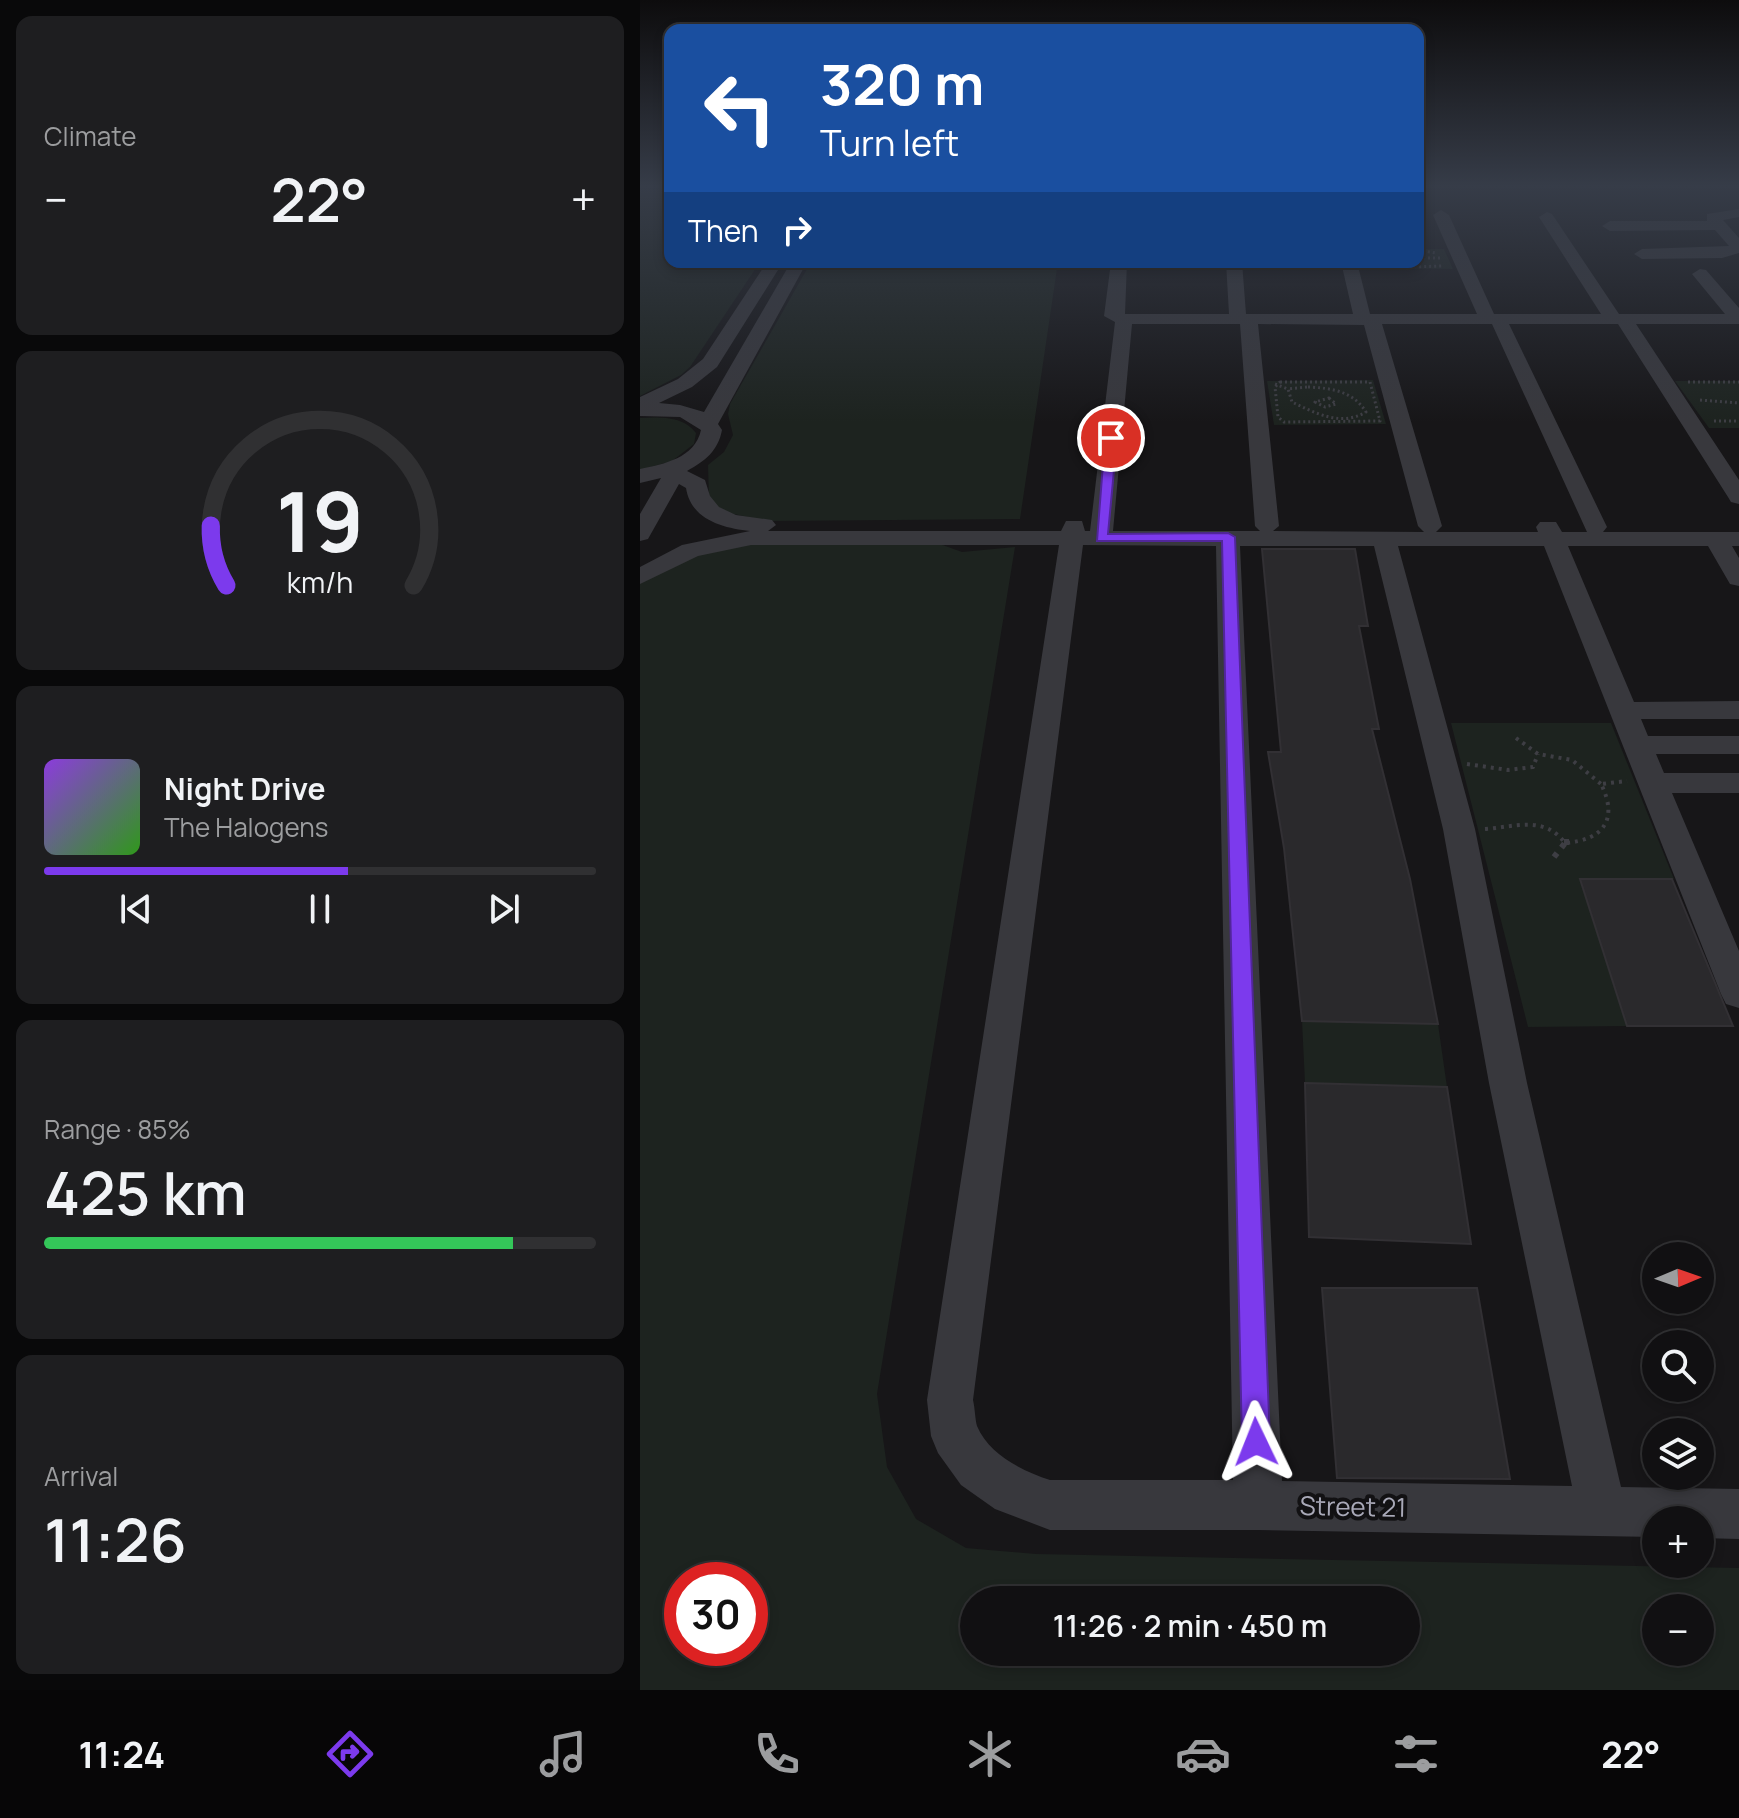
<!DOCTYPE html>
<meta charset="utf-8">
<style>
:root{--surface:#111012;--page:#1e1e20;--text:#f1f3f6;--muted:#9c9d9f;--line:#303032;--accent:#7c3aed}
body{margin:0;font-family:Manrope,sans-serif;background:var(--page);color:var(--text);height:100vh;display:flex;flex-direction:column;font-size:30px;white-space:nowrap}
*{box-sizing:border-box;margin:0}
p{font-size:26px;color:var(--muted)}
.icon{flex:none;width:44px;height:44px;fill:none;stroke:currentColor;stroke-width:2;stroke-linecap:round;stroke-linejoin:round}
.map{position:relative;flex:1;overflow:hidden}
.details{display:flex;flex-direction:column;gap:16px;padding:16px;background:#09090a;width:640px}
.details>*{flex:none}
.guide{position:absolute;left:24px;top:24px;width:760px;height:244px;border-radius:16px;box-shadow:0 4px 12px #0003,0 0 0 2px var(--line);background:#1a4fa0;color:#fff;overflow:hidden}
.needle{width:52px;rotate:88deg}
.buttons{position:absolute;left:1002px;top:1242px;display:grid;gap:16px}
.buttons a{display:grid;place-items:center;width:72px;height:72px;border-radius:50%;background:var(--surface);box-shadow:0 4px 12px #0003,0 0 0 2px var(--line);font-size:40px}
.speed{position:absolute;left:24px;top:1562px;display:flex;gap:16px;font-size:40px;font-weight:700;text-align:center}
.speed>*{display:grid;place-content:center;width:104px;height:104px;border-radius:50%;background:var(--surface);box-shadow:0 4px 12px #0003,0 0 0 2px var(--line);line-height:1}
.speed .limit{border:12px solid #d22;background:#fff;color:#111}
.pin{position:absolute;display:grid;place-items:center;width:68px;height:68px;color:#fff;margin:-34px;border:4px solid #fff;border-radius:50%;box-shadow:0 2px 8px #0007}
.me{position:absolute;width:88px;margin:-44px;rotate:358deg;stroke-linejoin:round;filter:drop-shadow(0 0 6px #0008)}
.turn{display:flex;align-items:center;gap:28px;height:168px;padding:0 24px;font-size:36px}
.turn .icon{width:104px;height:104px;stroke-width:2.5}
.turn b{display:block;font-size:56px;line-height:68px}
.then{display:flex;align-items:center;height:76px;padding:0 24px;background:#0003;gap:16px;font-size:30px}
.big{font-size:60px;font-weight:600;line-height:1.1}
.details .tile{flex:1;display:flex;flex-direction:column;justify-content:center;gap:12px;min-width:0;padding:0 28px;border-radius:16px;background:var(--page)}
.details .dial{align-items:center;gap:0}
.dial svg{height:208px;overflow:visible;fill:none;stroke:var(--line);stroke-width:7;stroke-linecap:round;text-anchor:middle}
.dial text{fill:var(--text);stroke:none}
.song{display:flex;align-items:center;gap:24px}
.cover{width:96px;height:96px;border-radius:12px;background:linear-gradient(135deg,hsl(270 70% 55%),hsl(110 70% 35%))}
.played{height:8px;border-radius:4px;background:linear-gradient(90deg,var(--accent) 55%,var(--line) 55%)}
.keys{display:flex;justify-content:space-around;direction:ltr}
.heat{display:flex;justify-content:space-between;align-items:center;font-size:44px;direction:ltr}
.charge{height:12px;border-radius:6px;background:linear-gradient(90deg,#34c759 85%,var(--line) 0)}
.trip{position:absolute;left:320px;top:1586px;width:460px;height:80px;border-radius:40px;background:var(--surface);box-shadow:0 4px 12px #0003,0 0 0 2px var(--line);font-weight:600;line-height:80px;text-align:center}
.tab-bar{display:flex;height:128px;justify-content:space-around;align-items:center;background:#070607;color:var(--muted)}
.tab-bar .icon{width:56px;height:56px}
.tab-bar .current{color:var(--accent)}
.tab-bar b{font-size:36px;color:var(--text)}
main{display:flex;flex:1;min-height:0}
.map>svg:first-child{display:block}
.green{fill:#1d231f;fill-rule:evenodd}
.building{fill:#2a292c;stroke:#323034;stroke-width:2}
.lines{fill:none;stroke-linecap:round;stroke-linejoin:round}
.path-far2{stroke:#3e3e44;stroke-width:3;stroke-dasharray:2 3;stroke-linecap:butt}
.path-far1{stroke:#3e3e44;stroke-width:4;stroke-dasharray:3 5;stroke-linecap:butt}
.path{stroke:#3e3e44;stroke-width:6;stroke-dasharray:5 7;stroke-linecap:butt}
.minor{fill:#38383d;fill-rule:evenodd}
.route{fill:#7c3aed;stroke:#51269a;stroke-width:2}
.labels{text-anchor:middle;stroke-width:8;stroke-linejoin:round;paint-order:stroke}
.near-street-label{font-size:26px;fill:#a9a9b8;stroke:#121113}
</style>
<main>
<section class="details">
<div class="tile"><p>Climate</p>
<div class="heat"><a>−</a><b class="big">22°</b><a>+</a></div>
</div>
<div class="tile dial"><svg viewBox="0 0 100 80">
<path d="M14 69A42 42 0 1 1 86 69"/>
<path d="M14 69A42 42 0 0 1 8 46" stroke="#7c3aed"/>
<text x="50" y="56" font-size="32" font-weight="700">19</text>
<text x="50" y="72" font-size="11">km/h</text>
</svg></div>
<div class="tile">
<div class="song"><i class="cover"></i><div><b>Night Drive</b><p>The Halogens</p></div></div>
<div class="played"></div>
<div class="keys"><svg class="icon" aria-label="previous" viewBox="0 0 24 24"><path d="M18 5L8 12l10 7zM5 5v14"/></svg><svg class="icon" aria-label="pause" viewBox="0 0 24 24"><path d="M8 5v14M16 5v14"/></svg><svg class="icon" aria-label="next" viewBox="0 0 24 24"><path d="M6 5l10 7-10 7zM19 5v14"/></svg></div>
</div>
<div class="tile"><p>Range · 85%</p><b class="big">425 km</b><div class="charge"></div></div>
<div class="tile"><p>Arrival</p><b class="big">11:26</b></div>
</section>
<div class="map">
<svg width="1099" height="1690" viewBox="0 0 1099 1690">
<rect width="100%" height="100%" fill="#171618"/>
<path class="green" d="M0 186H30V262H120L50 367 41 375 0 396Z
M778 249H804L813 269 722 268 720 262H778Z
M171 262H418L380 519 128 521 84 512 69 500 68 465 84 452 93 435 88 414 90 404Z
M733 380 746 424 634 425 627 381Z
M1035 381H1099V428H1069Z
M0 418C20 417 43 416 56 433L54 444 32 461 0 470Z
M297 543 322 552 375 547 237 1394 247 1467 276 1519 326 1548 396 1554 1099 1568V1690H0V583L65 551 87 545ZM42 1580H110V1648H42ZM334 1600H766V1652H334ZM1016 1608H1060V1652H1016Z
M811 723H971L1034 879 940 880 987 1026 888 1027Z
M662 1021 798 1024 807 1087 665 1083Z"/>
<path class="building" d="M622 549H715L728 626H719L739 729H732L770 879 798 1024 662 1021 644 848 628 752H641Z
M940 879H1032L1093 1026H987Z
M665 1083 807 1087 831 1244 669 1237Z
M682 1288H837L870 1479 697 1478Z"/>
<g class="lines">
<path class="path-far2" d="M778 250 796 253
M778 258H800
M732 262 737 268 802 266
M640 382H730L740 421 644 422 638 417 635 387Z
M1048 382H1099
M635 384 648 389
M668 387C691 388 713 391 726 412 701 427 675 413 652 402L648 389Z
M689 398 696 404 685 407 675 402Z
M1060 400 1099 403
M1074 421H1099"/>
<path class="path-far1" d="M876 738 898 754 932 760 961 784
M827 764 868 770 893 767 898 754
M845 829C875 827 904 815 925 843 963 840 979 820 961 784L987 781"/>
<path class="path" d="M924 842H936
M914 857 925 843"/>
<path class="minor" d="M1099 209V217L1083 220 1099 238V253L1082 258 1002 259 994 254 1002 249 1089 246 1075 230 970 231 962 226 970 221H1067V214Z
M801 210 809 215 854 314H961L899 217 907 212 912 214 979 314H1085L1052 274 1060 269 1066 270 1099 308V324H996L1099 480V504L1091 502 1088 497 978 324H869L967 527 963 532H1099V546H1092L1099 558V586L1090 584 1068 546H928L994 702 1099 701V719H1001L1008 736H1099V754H1016L1024 773H1099V793H1032L1099 951V1008L1086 1004 1081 994 904 546H758L835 829 887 1083 981 1487 1099 1489V1539L1060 1538V1520H1016V1537L618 1530H410L355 1509 321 1485 298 1453 291 1436 287 1400 419 545H111L58 556 0 584V567L42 545 110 531C83 528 51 520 46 488L39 484 8 539 0 541V514L21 478 0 483V469C24 464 55 458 61 430L40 417 0 416V397L38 379 63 359 127 262H143L77 367 52 387 19 403 40 405 64 412 151 262H167L78 424 82 430C78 451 65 461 47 471L65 480 70 496 79 507 96 515 132 520 136 525 128 531H421L426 521H442L445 531H450L475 322 464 316 471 262H487L485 314H589L586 262H602L606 314H713L701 262H717L730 314H837L793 215ZM492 324H600L615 526 620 531H473ZM618 324 724 325 778 526 784 532 633 531 639 526ZM742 324H852L947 532H922L916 522H900L896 527 898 532H796L802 526ZM443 545 576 546 593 1480H410C383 1471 349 1455 337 1426 335 1419 335 1408 333 1400ZM600 546H734L803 829 849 1083 932 1486 642 1481Z"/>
</g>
<linearGradient id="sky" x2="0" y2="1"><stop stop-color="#0d0c0d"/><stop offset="0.44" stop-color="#363c48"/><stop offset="1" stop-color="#363c48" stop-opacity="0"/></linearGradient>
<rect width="1099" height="422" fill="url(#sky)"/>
<path class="route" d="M471 434 477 438 468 534 588 533 595 537 630 1442 626 1452 616 1456 606 1452 602 1442 582 541H457L465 438Z"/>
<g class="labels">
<g class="near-street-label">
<text transform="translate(713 1507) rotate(1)" y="9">Street 21</text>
</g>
</g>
</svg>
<div class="buttons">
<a><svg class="needle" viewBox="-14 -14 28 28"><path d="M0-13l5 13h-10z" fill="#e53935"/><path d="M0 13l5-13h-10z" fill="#9c9d9f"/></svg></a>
<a><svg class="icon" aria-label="search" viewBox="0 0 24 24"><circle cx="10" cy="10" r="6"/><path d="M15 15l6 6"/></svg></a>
<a><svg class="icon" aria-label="layers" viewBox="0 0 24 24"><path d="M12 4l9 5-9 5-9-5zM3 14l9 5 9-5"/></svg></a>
<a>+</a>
<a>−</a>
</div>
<div class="speed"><div class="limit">30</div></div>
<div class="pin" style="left:471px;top:438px;background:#d93025"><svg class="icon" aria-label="arrive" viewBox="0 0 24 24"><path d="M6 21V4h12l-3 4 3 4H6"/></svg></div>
<svg class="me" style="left:616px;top:1442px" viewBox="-20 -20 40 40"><path d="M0-17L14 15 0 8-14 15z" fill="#7c3aed" stroke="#fff" stroke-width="4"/></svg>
<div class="trip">11:26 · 2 min · 450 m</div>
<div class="guide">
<div class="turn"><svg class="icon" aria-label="left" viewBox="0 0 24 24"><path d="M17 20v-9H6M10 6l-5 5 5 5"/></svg><div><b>320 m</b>Turn left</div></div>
<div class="then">Then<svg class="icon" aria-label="right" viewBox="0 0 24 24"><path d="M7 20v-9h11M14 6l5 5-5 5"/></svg></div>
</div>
</div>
</main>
<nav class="tab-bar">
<b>11:24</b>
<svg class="icon current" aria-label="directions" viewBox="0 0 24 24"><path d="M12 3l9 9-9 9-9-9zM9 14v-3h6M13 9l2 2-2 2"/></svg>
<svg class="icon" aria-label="music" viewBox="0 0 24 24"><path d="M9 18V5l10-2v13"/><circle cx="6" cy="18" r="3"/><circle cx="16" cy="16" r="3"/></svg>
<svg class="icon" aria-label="phone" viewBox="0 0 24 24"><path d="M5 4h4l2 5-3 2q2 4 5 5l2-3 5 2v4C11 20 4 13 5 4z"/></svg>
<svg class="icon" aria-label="climate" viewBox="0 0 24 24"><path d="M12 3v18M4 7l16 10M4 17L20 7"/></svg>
<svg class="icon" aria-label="car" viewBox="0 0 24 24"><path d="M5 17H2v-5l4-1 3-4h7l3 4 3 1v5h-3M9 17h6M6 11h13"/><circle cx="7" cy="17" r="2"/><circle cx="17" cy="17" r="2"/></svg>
<svg class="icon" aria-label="filters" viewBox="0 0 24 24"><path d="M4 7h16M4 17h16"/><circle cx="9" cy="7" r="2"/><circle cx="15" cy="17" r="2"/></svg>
<b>22°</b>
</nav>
